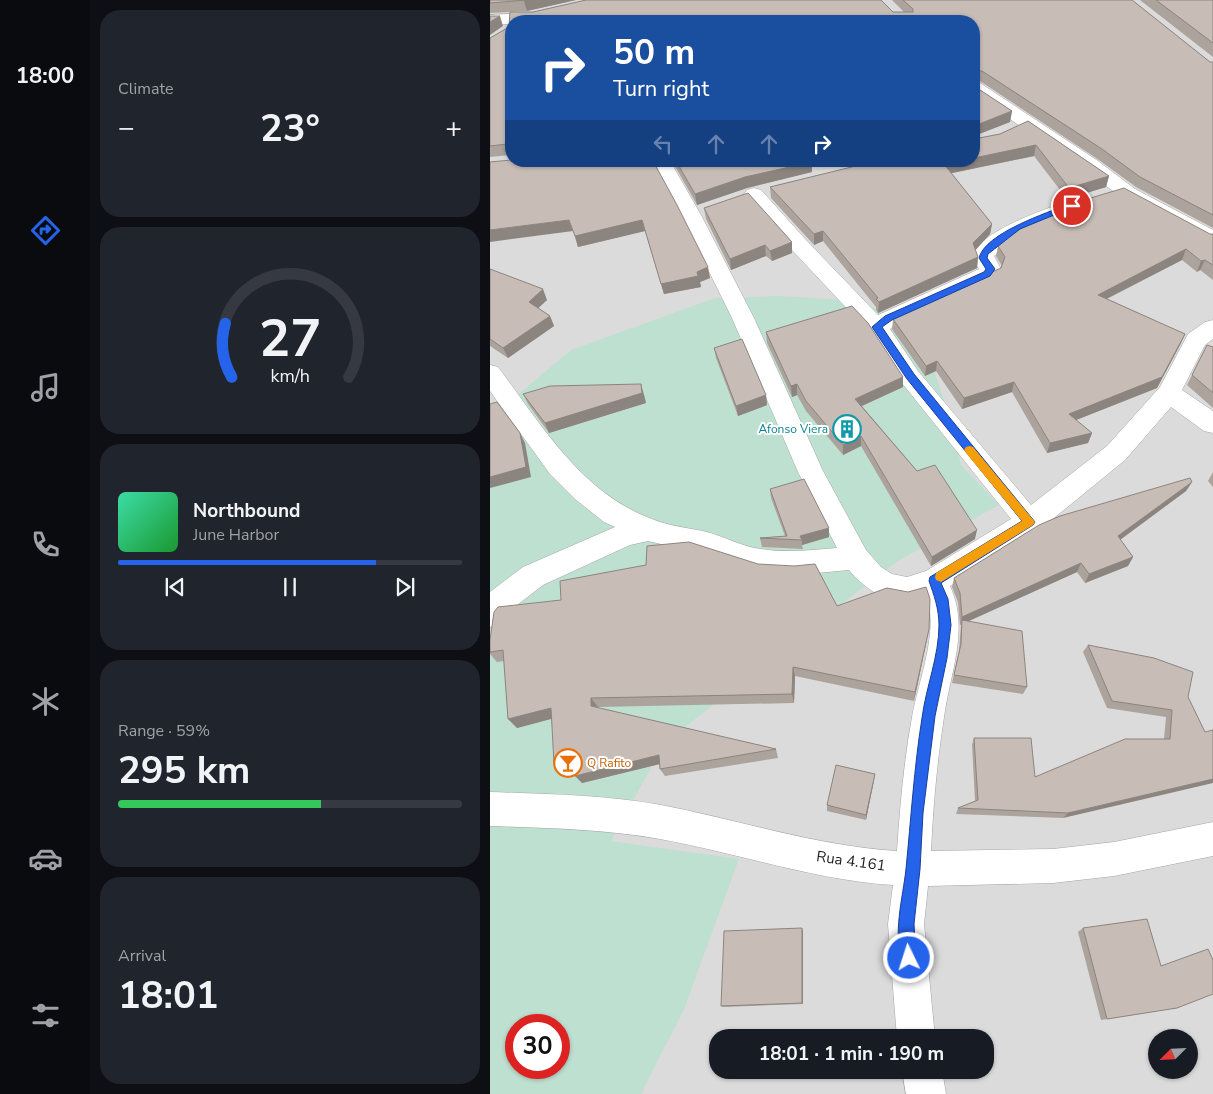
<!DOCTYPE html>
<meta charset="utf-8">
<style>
:root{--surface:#171b24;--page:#20242c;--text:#f1f3f6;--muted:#9ea1a6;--line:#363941;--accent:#2563eb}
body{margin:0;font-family:"Nunito Sans",sans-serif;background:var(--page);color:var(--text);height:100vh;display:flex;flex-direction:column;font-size:19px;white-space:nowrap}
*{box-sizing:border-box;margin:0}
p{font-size:16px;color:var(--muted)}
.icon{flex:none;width:28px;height:28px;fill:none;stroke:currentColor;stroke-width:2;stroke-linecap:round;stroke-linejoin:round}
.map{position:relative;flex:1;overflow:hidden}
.panel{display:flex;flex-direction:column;gap:10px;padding:10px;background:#0d0f14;width:400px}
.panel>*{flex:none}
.top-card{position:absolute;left:15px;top:15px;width:475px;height:152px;border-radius:20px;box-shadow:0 1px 4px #0004;background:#1a4fa0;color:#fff;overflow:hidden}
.needle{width:32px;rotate:246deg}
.fabs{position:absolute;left:658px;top:1029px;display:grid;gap:10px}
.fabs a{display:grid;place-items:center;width:50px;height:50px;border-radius:50%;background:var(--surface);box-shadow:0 1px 4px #0004;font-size:25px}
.speed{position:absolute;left:15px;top:1014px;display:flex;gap:10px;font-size:25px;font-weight:700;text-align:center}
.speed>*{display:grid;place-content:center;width:65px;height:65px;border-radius:50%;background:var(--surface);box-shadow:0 1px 4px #0004;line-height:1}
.speed .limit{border:8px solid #d22;background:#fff;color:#111}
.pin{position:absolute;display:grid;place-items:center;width:42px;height:42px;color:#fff;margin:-21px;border:2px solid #fff;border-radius:50%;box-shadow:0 1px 5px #0007}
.me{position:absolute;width:55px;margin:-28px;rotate:356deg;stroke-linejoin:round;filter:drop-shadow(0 0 4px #0008)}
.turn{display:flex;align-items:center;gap:18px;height:105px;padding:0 25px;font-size:22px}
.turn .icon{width:65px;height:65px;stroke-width:2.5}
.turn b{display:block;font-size:35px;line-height:42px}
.lanes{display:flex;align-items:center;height:48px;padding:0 25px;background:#0003;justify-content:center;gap:25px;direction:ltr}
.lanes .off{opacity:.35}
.big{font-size:38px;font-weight:700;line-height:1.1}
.panel .tile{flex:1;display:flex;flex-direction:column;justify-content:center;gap:8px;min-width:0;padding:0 18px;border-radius:20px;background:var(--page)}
.panel .dial{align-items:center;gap:0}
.dial svg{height:130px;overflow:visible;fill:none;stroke:var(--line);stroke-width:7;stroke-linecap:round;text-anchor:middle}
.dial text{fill:var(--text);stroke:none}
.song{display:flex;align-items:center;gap:15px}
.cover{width:60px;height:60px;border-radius:8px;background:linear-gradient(135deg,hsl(160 70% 55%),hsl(130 70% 35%))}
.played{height:5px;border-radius:2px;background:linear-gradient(90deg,var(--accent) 75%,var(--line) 75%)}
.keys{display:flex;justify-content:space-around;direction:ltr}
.heat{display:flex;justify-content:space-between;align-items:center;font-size:28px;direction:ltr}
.charge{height:8px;border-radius:4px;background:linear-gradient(90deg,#34c759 59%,var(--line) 0)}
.trip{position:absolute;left:219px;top:1029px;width:285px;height:50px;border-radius:20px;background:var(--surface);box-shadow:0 1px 4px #0004;font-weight:700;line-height:50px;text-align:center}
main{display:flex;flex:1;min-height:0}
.tab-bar{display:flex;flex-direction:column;width:90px;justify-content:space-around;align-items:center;background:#090b0e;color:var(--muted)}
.tab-bar .icon{width:35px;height:35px}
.tab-bar .active{color:var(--accent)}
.tab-bar b{font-size:22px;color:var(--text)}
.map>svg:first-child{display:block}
.residential{fill:#dcdbdb;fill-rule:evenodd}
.wetland{fill:#bee0d0;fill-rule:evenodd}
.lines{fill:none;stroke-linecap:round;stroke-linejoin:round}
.street-casing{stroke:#a5a5a5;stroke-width:1}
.street{fill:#fff;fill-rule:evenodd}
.wall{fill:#aca39d}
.shaded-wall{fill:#8c847f}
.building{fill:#c8bdb6;stroke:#8c847f}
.route{fill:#2563eb;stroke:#184099}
.slow{fill:#f59e0b}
.labels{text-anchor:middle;stroke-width:4;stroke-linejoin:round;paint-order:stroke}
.culture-label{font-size:12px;fill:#0d838f;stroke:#fff;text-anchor:end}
.food-label{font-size:12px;fill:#c56008;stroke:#fff;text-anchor:start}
.near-street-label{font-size:15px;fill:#1e1e1e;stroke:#fff}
</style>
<main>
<nav class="tab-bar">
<b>18:00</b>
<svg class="icon active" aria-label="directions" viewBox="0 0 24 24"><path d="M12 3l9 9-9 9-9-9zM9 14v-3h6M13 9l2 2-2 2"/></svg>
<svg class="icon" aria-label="music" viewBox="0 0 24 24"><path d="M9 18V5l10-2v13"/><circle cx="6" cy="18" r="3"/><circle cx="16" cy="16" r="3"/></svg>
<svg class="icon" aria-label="phone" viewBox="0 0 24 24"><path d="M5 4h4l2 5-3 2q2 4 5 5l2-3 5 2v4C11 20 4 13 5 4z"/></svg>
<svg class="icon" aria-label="climate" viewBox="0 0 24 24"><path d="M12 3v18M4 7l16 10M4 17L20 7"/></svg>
<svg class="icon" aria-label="car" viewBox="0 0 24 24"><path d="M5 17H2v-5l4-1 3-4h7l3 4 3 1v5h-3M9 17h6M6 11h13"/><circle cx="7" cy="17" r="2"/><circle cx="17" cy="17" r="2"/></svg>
<svg class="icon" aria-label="filters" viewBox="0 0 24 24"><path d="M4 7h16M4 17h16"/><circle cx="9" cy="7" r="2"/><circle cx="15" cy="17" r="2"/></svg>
</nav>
<section class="panel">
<div class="tile"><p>Climate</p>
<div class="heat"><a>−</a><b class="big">23°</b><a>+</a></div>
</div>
<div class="tile dial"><svg viewBox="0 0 100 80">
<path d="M14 69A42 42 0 1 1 86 69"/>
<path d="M14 69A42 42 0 0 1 10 36" stroke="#2563eb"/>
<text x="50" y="56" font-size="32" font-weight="700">27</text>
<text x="50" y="72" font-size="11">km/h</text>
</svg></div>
<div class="tile">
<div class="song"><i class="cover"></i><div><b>Northbound</b><p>June Harbor</p></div></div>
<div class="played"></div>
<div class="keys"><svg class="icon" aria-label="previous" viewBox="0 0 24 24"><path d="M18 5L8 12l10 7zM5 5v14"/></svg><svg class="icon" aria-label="pause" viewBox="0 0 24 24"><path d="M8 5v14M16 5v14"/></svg><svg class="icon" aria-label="next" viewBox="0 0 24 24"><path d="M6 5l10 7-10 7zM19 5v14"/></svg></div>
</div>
<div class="tile"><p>Range · 59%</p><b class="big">295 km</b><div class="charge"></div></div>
<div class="tile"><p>Arrival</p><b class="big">18:01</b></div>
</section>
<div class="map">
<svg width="723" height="1094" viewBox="0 0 723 1094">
<rect width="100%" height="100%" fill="#f0ebe3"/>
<path class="residential" d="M0 0H723V1094H0ZM21 21H484V161H21ZM26 1025H69V1068H26ZM228 1038H495V1070H228ZM666 1038H699V1070H666Z"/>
<path class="wetland" d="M288 296 359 300 427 321 463 426 471 465 509 505 408 561 303 641 174 744 121 841 249 859 194 1009 151 1094H0V418L81 350 225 298ZM26 1025H69V1068H26Z"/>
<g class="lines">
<defs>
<path id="street" d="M39 13 45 15 47 18 45 21H21V24L0 25V15Z
M484 82 490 83 608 161 645 189 723 230V244L716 243 631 197 594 169 484 95Z
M161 161H180L211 215 264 318 333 471 376 550 391 567 402 574 417 577 436 571 521 519 412 383 379 332 302 250 257 198 254 194 257 190 264 188 271 190 316 240 388 315 489 269 482 258C488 231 552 211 575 202L582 200 589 202 592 206 589 210 534 231 504 256 511 269 505 279 407 323 400 329 428 371 541 505 617 446 670 387 698 334 715 322 723 320V339L715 345 692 390 723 411V433L714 431 681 407 635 460 591 496 549 530 460 586C480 629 460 673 454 717 447 762 443 807 441 851L563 849 624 842 723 822V856L624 876 563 883 438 886 434 924 445 1038H407L398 924 403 885C324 880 248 853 170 839 113 829 57 828 0 826V792C57 794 115 795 171 805 249 820 327 846 407 851 410 806 414 761 422 717 428 683 450 628 436 596 430 597 423 601 417 601 394 602 373 587 359 570L305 575 270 573 218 555 158 541 140 545 53 585 18 612 10 623 0 627V592L33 567 125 527 114 522 85 499 60 474 0 391V365L8 367C51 424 91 493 162 519 179 526 199 528 217 532 235 537 253 547 271 549 296 553 322 550 347 548L308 472 242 318 191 215Z
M412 1070H452L456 1094H416Z"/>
</defs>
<use href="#street" class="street-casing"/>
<use href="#street" class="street"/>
</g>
<path class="wall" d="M0 0H86L37 11 0 13Z
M96 0H391L403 12H414L402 0H642L720 62H723V228L646 187 609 160 490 81H484V86L522 111 520 122 484 136V139L510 134 538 121 619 176 616 187 577 199 544 156 461 173 502 224 500 234 485 250 488 257 487 268 388 313 386 310V307L333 241 324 245 281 198 280 187 386 161H484V21H21V156V155L0 157V38L19 27 20 12H43Z
M650 0H723V57Z
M163 161 220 278 210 282 211 287 174 294 155 231 88 247 83 231Z
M182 161 322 162V172L257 188 207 205Z
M214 208 302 253 282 261 276 256 241 270 216 219Z
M720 234H723V280L710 270 707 272 692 260 617 299 695 334 690 345 667 388 586 420 602 433 598 443 557 453 522 392 472 409 446 371 435 376 402 329 403 319 511 268 512 266 506 256 508 246Z
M0 269 57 300 48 308 60 316 64 326 18 358 0 346Z
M276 332 413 377V387L372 406 485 539 441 566 371 446 353 455 316 411 307 395 302 397 277 343Z
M717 345 723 347V408L697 385Z
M224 348 276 395 277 405 248 416 226 358Z
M33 394 154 395 156 403 59 433 38 404Z
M723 472V487L718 481Z
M702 482 696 491 630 540 643 557 638 566 595 583 587 572 479 621 537 687 533 694 462 683 469 651 471 625H470L468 602 462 587 464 578Z
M280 489 339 537 312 545 313 549 272 547 270 538 295 536 281 498Z
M347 606 437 639 424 701 305 676 304 703 108 707V708L286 749 288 758 175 776 170 769V764L92 783 85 769 71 772 61 719 27 728 14 661 7 662 0 654V640Z
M598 645 698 697 715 732 573 818 466 814 468 808 485 801 482 745 484 738 545 777 674 739 676 717 617 708 593 652Z
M384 780 376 820 337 811V805Z
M593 928 671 965 687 1008 611 1020 588 932Z
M313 931V1004L234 1007 231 1006Z"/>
<path class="shaded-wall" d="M37 0H86L37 11 34 1Z
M10 16 13 26 0 35V22Z
M522 111 520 122 484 136V126Z
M546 145 544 156 453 175 454 164 467 161H484V158Z
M322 162V172L257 188 207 205 205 194 255 177Z
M619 176 616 187 577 199 579 188Z
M79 220 83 231 0 242V230Z
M152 220 155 231 88 247 85 236Z
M502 224 500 234 482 254 483 243Z
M333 231V241L324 245V234Z
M302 242V253L282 261 280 251Z
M275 245 276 256 241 270 240 259Z
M696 249 692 260 604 305 608 295Z
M488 257 487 268 388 313 389 302Z
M715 260 710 270 707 272 711 261Z
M218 267 220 278 210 282 211 287 174 294 171 284Z
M53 289 57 300 43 313 39 302Z
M60 316 64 326 18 358 13 348Z
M695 334 690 345 667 388 576 424 579 414Z
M447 361 446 371 435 376 436 366Z
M413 377V387L365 409V399Z
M524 382 522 392 472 409 474 398Z
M151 384 154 395 156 403 59 433 55 423Z
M307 384V395L302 397 301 386Z
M276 395 277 405 248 416 246 406Z
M30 433 35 443 41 477 0 488V477Z
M602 433 598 443 557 453 560 443Z
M371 436V446L353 455V445Z
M702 482 696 491 623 545 628 536Z
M339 528V537L312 545V540L310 536Z
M487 530 485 539 441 566 442 557Z
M643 557 638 566 595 583 599 574Z
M591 563 587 572 472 624V620L470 625 472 617Z
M439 629 437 639 424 701 425 692Z
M303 667 305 676 304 703 302 694Z
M101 698 108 707 107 715 101 706Z
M61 708 68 717 27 728 18 719Z
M169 755 174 763 92 783 85 776Z
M85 759 92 767 71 772 64 764Z
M385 774 384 780 376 820V815Z
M723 779V783L573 818 578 813Z
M312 928 313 931V1004L312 1003Z"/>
<path class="building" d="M0 0H37L0 3Z
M96 0H391L403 12H423V9L413 0H642L720 62H723V215L650 177 612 149 492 71 484 70V86L522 111 484 126V139L510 134 538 121 619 176 579 188 546 145 484 158V21H21V148H19L17 144 0 146V38L19 27 20 12H43Z
M666 0H723V43Z
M0 16H10L0 22Z
M21 160V161H163L187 205 218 267 207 272 208 276 171 284 152 220 85 236 79 220 0 230V162Z
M186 161H322V162L255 177 205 194Z
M386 161H467L454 164 502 224 483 243 488 257 389 302 386 299 388 298 333 231 324 234 280 187Z
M634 188 720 234H723V265L715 260 711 261 696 249 608 295 695 334 672 377 579 414 602 433 560 443 524 382 474 398 447 361 436 366 403 319 409 314 511 268 515 257 508 246 520 235 550 217 584 203Z
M258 193 302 242 280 251 275 245 240 259 214 208Z
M0 269 53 289 39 302 60 316 13 348 0 339Z
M362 306 378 323 413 377 365 399 427 471 445 465 487 530 442 557 371 436 353 445 316 401 307 384 301 386 276 332Z
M252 339 276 395 246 406 224 348Z
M717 345 723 347V393L702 375Z
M151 384 152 393 55 423 33 394 60 386Z
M7 402 30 433 36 467 0 477V404Z
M700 478 702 482 628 536 643 557 599 574 591 563 472 617 470 593 464 578 549 525 570 516Z
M314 479 339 528 310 536 312 540 270 538 297 536 280 489Z
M199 542 268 564 304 566 325 564 347 606 397 588 418 592 436 587 440 599 439 629 425 692 303 667 302 694 101 698V706L286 749 170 769 169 755 85 776V759L64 764 61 708 18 719 13 650 0 652V640L4 612 8 607 71 600 70 581 156 565 157 546Z
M472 620 532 631 537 687 464 675 471 644Z
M598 645 664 658 703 672 698 697 715 732 723 730V779L578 813 468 808 488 800 484 738H541L545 777 635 739H680L682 710 622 701Z
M346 765 385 774 376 815 337 805Z
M657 919 671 966 718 949 723 960V994L687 1008 617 1019 593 928Z
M312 928V1003L231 1006 234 931Z"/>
<path class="route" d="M579 204 586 206 530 229 498 254 497 258 505 269 500 276 402 320 392 327 424 374 545 522 543 525 451 583 458 599 461 625 457 658 445 716 433 813 430 869 424 924 426 958 424 963 419 965 413 963C402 936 413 897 416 869 421 819 424 768 432 718 436 687 449 656 449 625 449 609 444 595 439 581L440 577 532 521 417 379 382 327 395 316 494 272 496 269 489 258C495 233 557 213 579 204Z"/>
<path class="slow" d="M479 446 483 447 545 522 543 525 451 582 446 580 445 577 446 573 532 521 476 453 474 450 476 447Z"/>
<defs>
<symbol id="building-ring" viewBox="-11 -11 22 22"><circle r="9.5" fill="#fff" stroke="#0f9aa8" stroke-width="1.5"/><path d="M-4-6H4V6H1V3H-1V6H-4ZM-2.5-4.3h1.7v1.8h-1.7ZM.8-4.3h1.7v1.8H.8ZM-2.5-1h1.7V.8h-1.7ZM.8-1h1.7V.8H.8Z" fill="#0f9aa8"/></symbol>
<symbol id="bar-ring" viewBox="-11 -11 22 22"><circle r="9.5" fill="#fff" stroke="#e8710a" stroke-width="1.5"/><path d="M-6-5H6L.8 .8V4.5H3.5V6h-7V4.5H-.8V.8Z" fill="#e8710a"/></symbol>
</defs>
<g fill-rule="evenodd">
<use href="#building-ring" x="341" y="413" width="32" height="32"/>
<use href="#bar-ring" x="62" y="747" width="32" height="32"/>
</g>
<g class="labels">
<g class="culture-label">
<text x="338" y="433">Afonso Viera</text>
</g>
<g class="food-label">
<text x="97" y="767">Q Rafito</text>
</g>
<g class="near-street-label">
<text transform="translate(361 861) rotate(8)" y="5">Rua 4.161</text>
</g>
</g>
</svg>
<div class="fabs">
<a><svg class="needle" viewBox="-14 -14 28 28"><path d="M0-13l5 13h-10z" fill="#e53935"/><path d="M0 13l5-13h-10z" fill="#9ea1a6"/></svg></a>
</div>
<div class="speed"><div class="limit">30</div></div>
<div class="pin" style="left:582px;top:206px;background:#d93025"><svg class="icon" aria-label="arrive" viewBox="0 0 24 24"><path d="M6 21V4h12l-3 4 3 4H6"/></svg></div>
<svg class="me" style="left:419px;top:958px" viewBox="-20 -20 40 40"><circle r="17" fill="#2563eb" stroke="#fff" stroke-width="3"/><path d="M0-11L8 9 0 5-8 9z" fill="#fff"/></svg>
<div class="trip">18:01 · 1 min · 190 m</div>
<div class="top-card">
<div class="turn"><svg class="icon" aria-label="right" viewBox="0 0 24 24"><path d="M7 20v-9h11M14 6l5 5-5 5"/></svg><div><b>50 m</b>Turn right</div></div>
<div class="lanes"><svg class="icon off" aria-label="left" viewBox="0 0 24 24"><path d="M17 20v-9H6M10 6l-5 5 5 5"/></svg><svg class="icon off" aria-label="ahead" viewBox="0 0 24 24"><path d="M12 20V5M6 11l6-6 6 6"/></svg><svg class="icon off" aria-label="ahead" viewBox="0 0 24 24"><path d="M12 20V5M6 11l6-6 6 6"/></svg><svg class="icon" aria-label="right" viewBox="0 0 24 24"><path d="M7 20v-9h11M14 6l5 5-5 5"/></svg></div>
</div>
</div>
</main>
